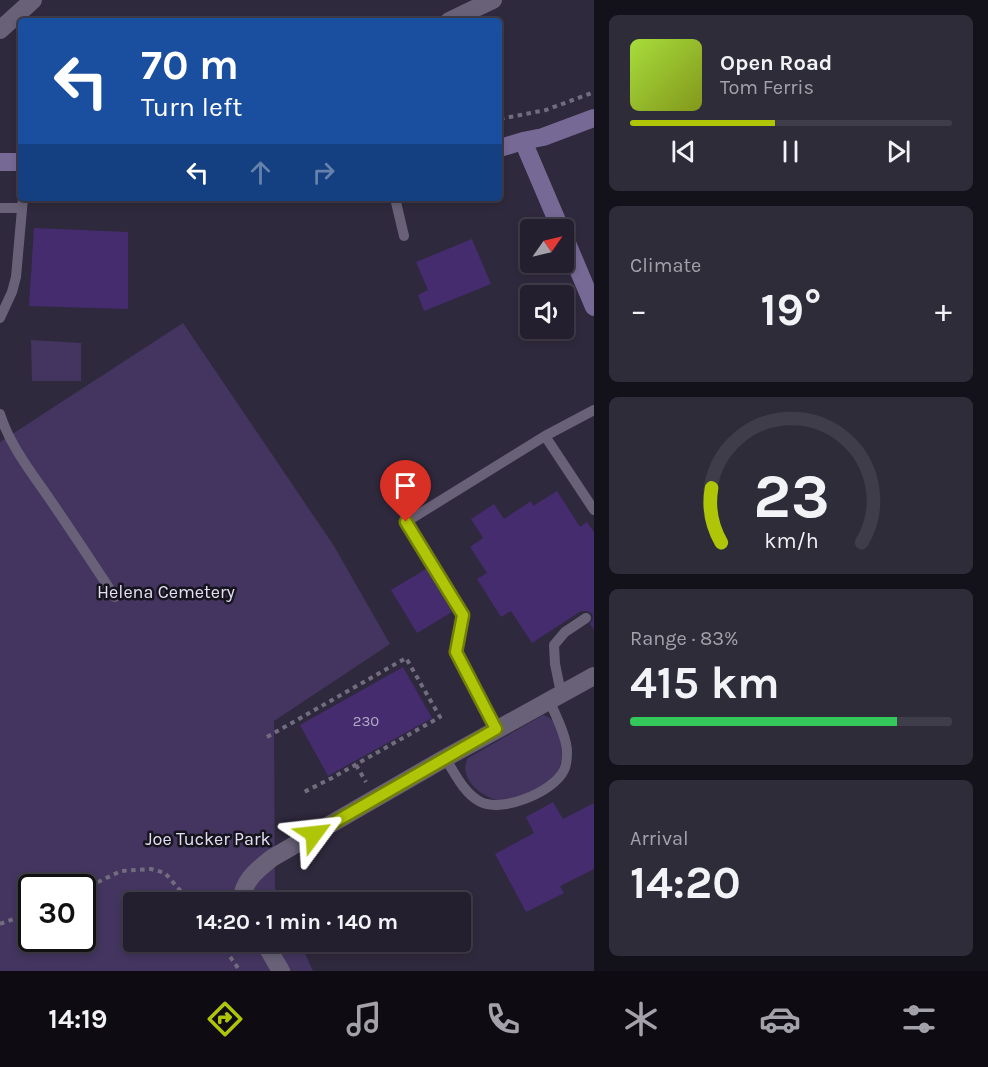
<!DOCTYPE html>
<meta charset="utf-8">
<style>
:root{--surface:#231f2e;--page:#2f2c3a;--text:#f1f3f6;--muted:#a3a2aa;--line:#403d4a;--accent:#afc507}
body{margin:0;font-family:Karla,sans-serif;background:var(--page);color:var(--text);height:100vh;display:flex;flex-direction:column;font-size:22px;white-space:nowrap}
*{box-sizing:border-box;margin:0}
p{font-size:20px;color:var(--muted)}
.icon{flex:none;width:33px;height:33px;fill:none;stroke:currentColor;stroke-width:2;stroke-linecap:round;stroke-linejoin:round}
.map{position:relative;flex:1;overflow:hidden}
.details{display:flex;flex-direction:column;gap:15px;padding:15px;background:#131119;width:394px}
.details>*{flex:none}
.guide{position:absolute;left:18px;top:18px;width:484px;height:183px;border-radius:6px;box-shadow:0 3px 9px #0003,0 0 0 2px var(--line);background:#1a4fa0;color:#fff;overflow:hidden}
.needle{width:39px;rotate:56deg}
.tools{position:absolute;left:520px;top:219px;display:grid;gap:12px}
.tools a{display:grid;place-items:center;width:54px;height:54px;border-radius:6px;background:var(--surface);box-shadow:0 3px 9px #0003,0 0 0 2px var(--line);font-size:30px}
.speed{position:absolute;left:18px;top:874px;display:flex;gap:12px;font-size:30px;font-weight:700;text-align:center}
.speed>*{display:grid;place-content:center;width:78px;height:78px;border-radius:50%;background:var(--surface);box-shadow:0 3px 9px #0003,0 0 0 2px var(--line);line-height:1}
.speed .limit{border:3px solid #111;border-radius:9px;background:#fff;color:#111}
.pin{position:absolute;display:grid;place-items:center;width:51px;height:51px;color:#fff;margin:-62px -26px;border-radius:50% 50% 50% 0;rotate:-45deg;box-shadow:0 0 6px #0007}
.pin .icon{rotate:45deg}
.me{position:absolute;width:66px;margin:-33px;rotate:60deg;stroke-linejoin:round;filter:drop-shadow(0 0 4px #0008)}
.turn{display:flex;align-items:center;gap:21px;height:126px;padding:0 24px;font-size:27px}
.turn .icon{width:78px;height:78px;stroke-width:2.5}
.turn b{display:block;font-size:42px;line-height:51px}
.lanes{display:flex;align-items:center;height:57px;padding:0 24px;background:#0003;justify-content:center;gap:30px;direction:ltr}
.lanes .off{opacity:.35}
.big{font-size:45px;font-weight:700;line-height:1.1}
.details .tile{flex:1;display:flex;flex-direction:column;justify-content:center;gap:9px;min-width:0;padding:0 21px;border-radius:9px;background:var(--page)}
.details .dial{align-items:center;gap:0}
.dial svg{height:156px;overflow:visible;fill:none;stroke:var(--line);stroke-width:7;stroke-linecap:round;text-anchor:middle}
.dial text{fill:var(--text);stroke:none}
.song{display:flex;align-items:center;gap:18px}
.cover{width:72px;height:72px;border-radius:9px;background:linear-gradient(135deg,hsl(80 70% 55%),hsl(70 70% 35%))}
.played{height:6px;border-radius:3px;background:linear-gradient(90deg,var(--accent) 45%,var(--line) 45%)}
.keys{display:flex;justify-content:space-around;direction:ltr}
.heat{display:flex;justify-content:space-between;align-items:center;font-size:33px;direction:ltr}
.charge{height:9px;border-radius:4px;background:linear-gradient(90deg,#34c759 83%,var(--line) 0)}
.trip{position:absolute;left:123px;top:892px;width:348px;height:60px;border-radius:6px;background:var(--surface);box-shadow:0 3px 9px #0003,0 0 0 2px var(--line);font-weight:700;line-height:60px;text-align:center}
.tabs{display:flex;height:96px;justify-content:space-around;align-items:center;background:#0e0c12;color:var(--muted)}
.tabs .icon{width:42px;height:42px}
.tabs .current{color:var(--accent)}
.tabs b{font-size:27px;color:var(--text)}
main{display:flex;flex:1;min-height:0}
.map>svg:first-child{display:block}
.green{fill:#43355f;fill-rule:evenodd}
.building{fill:#442c6e}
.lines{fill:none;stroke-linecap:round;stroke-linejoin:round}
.path{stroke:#726d7e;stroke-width:4;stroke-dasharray:4.5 4.5;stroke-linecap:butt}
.lane{stroke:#686178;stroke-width:10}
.street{stroke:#686178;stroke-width:18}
.secondary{stroke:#776995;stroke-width:18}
.route-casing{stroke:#728005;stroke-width:15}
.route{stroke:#afc507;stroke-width:10}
.labels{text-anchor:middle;stroke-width:5;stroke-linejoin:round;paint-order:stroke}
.number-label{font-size:15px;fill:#b4abc5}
.park-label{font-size:18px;fill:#e4def3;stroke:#16141d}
</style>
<main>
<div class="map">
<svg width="594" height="971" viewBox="0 0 594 971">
<rect width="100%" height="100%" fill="#2f293d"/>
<path class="green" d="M183 323 334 546 390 644 274 721 275 888 282 903H134V942H300L313 971H0V442ZM32 888H82V939H32Z
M31 340 81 343V381H32Z
M543 715C556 719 557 728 560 740 566 757 557 784 539 792 533 795 523 796 516 797 511 798 504 801 498 800 480 797 457 776 468 758Z"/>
<path class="building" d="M34 228 128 232V309L29 306Z
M472 239 491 284 424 311 418 295 428 290 416 262Z
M557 491 580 527 587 522 594 532V630L590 624 593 618 592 613 586 611H581L532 643 511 611 501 617 477 579 487 573 470 547 483 538 471 519 494 504 504 519 531 501 533 506Z
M426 569 452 612 417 633 391 590Z
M403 667 432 718 328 776 300 725Z
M553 802 563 819 594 803V869L560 886 564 893 526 912 495 854 534 833 526 817Z"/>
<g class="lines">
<path class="path" d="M500 119 546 110 594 92
M267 737 406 658 440 717 332 778 304 792
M356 765 366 782
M82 891 98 882 121 871 151 869 165 873 191 903
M0 924 32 912
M220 942 240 971"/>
<path class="lane" d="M395 198 404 236
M0 208H22
M0 318 12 292 16 277 23 198
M594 410 545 436 594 510
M0 414C10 446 32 473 51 501 73 533 94 565 115 597
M561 693 555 664 554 645 565 632 586 618
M496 729 456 652 463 615 406 522 545 436
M445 758C455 773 463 792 479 801 500 814 554 792 564 770 566 766 567 757 567 752 567 737 555 714 549 700"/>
<path class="street" d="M449 21 493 0
M0 30 33 0
M242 903C241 882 257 870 272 858L440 761 594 676
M264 942 281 971"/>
<path class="secondary" d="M523 141 561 230
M500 148 523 141 543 137 594 118
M0 162H21
M564 236 594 307"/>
</g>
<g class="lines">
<defs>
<path id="route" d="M314 834 496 729 456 652 463 615 406 522"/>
</defs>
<use href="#route" class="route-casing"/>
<use href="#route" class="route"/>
</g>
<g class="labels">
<g class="number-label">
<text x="366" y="726">230</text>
</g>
<g class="park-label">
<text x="166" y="598">Helena Cemetery</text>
<text x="208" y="845">Joe Tucker Park</text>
</g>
</g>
</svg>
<div class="tools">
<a><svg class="needle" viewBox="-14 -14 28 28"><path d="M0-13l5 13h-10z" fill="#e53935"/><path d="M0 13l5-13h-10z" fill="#a3a2aa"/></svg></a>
<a><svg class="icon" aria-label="sound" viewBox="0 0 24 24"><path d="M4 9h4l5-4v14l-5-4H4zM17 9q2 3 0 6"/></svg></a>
</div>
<div class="speed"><div class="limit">30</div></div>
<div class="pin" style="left:406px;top:522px;background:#d93025"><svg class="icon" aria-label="arrive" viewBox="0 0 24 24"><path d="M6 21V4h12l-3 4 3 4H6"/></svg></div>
<svg class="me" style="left:314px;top:834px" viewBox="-20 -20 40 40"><path d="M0-17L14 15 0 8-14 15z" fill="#afc507" stroke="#fff" stroke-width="4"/></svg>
<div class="trip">14:20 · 1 min · 140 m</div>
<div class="guide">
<div class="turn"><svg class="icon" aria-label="left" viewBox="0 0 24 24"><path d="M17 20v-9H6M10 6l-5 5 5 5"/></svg><div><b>70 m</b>Turn left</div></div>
<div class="lanes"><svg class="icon" aria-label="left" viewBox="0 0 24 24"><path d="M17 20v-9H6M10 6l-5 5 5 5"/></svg><svg class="icon off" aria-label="ahead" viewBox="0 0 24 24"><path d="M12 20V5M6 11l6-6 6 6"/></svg><svg class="icon off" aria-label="right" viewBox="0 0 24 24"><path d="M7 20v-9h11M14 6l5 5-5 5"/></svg></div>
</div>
</div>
<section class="details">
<div class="tile">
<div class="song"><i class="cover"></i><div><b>Open Road</b><p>Tom Ferris</p></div></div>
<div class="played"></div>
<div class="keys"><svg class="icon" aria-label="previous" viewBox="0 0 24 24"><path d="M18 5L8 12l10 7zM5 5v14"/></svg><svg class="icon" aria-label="pause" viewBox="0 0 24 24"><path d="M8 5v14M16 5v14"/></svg><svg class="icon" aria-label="next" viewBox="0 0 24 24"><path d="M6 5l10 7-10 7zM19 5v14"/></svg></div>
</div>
<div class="tile"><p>Climate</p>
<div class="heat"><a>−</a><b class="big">19°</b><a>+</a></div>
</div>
<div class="tile dial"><svg viewBox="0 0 100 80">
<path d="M14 69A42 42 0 1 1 86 69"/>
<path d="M14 69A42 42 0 0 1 9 41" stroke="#afc507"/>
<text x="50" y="56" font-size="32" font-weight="700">23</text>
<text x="50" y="72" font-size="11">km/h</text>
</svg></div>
<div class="tile"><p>Range · 83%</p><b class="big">415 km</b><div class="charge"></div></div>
<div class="tile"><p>Arrival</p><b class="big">14:20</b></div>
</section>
</main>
<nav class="tabs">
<b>14:19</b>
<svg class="icon current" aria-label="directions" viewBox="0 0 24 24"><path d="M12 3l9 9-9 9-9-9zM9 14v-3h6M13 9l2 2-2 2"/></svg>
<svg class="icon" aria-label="music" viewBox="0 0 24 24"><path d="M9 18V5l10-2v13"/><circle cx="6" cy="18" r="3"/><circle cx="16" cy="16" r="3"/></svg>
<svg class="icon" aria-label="phone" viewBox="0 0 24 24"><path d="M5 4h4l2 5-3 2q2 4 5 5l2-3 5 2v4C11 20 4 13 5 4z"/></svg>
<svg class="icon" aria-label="climate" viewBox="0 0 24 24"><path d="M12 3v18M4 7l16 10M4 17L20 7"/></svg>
<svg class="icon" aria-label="car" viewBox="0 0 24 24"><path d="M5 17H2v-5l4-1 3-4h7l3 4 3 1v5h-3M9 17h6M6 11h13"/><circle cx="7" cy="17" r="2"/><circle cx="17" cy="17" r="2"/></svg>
<svg class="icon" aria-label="filters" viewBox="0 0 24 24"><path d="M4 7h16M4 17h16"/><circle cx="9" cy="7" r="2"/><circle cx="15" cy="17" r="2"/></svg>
</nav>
